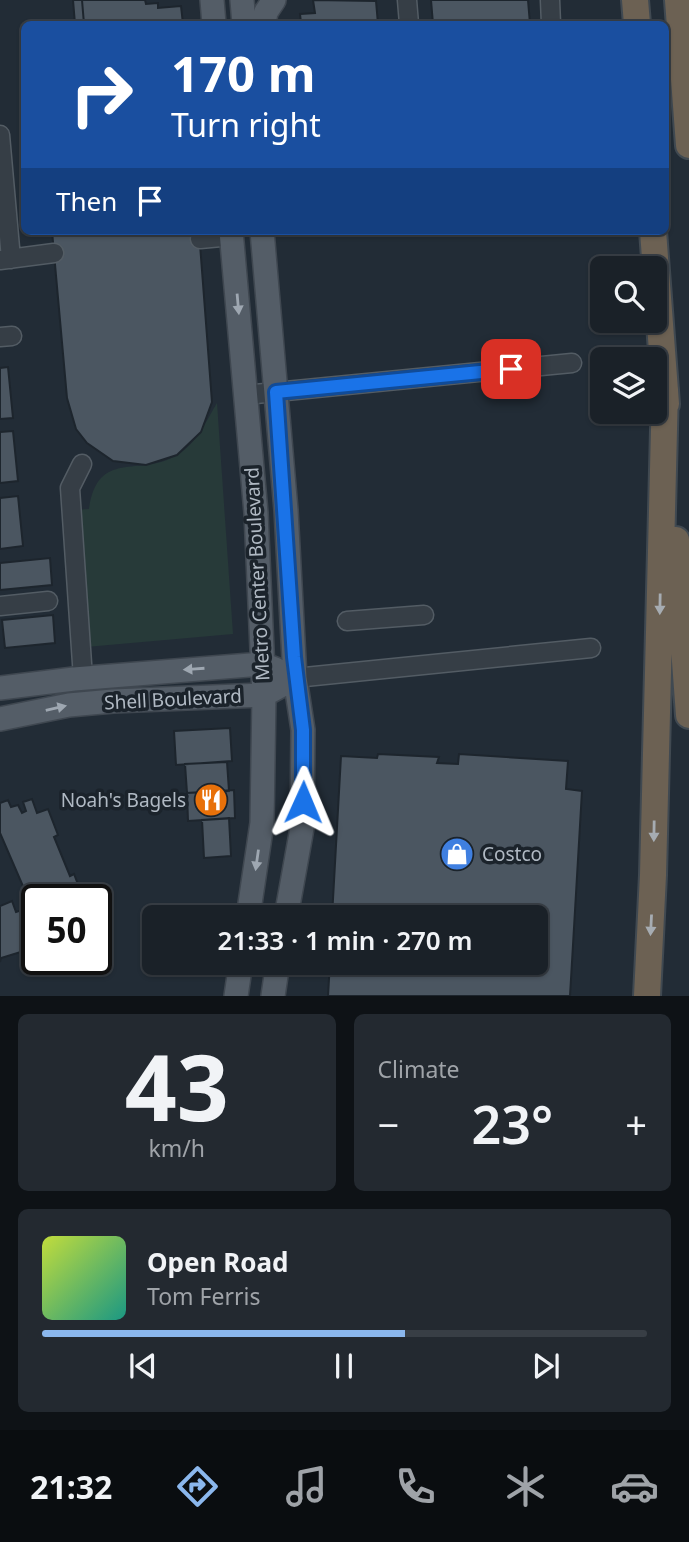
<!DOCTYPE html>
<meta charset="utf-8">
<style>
:root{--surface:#1a2128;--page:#232930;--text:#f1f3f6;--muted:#9fa3a8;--line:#383e45;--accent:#8bb7ed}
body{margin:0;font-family:"Noto Sans",sans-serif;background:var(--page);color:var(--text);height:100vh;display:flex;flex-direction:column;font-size:26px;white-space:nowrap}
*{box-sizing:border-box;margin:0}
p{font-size:23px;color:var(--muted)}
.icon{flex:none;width:38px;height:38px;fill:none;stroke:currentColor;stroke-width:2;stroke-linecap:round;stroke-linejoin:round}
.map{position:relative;height:996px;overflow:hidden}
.panel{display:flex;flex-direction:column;gap:18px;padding:18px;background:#0e1216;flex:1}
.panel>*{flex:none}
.guide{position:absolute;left:21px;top:21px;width:648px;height:214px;border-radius:10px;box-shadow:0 2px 5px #0004,0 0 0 2px var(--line);background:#1a4fa0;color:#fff;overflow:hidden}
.buttons{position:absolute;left:590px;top:256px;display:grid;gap:14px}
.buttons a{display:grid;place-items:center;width:77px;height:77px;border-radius:10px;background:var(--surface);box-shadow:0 2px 5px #0004,0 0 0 2px var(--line);font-size:35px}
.speed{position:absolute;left:21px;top:884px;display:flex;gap:14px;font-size:35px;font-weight:700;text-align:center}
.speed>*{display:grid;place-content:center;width:91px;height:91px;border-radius:50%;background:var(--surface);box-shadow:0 2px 5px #0004,0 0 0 2px var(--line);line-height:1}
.speed .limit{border:4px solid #111;border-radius:10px;background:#fff;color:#111}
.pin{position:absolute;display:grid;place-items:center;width:60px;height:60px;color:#fff;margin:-30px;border-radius:14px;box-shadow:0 4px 10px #0006}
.me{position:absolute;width:77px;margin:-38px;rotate:1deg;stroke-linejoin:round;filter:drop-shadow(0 0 5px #0008)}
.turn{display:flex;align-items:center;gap:24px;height:147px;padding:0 35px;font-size:32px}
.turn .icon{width:91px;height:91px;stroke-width:2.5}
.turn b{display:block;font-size:49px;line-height:60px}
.then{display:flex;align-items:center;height:66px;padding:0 35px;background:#0003;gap:14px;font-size:26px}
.big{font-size:52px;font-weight:600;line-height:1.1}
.panel .widget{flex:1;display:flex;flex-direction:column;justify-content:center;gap:10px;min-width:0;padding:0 24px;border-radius:10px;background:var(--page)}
.panel .dial{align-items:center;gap:0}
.dial b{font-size:91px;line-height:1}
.song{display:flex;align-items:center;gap:21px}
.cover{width:84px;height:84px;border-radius:10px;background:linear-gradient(135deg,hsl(70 70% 55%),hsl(170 70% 35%))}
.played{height:7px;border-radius:4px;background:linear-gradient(90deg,var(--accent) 60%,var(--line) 60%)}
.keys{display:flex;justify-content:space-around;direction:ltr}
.heat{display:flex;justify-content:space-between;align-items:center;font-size:38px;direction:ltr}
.panel .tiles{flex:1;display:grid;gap:18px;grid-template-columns:1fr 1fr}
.widget:last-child{grid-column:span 2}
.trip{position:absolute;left:142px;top:905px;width:406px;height:70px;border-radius:10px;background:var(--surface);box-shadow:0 2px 5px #0004,0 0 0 2px var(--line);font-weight:600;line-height:70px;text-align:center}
.tabs{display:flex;height:112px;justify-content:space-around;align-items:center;background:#0a0d10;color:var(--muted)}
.tabs .icon{width:49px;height:49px}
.tabs .on{color:var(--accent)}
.tabs b{font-size:32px;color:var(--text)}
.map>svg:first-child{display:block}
.green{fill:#273a39}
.building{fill:#4b5661;stroke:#1d252d;stroke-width:2}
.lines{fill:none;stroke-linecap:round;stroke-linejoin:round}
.minor-casing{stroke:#535c64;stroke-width:21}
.major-casing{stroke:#3f4750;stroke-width:26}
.highway-casing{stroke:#404951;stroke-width:30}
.minor{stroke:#363e46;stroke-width:18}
.major{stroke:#545d67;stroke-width:23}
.highway{stroke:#6c6153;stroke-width:26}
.oneway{fill:#9ea7b1}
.oneway2{fill:#a6acb2}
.route-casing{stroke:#114b97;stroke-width:18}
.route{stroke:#1a73e8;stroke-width:12}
.labels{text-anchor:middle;stroke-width:7;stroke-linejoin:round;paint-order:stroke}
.street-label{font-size:19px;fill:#b0b9c3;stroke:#1b232b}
.poi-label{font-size:19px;fill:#b0b9c3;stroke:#1b232b;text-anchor:end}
</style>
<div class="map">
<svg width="689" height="996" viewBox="0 0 689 996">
<rect width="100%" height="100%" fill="#222c36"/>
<path class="green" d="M217 403 233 634 86 647 74 510 89 509C98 448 139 478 177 455 197 443 205 423 217 403Z"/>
<path class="building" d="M73 0H82L84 24H75Z
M82 0H145L146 4 158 3V8L181 6 183 24H84Z
M313 0 376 1 378 24H296L301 23 300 14 315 13Z
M431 0H528L530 24H433Z
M52 231H199L212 402 201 432 177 455 146 465 113 461 87 443 76 429 67 398Z
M8 367 13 418 0 419V368Z
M13 431 18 481 0 483V432Z
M18 496 23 546 0 549V498Z
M50 558 52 585 0 590V563Z
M53 615 55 643 5 648 2 620Z
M230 728 232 761 176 765 174 731Z
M378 754 439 757 437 763 458 764 459 754 568 761 566 789 582 791 570 996H328L330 962H536V917H332L341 756 377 758Z
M227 762 229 791 187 793 185 764Z
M234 790 235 818 188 821 187 793Z
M32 799 37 813 48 809 58 835 54 837 70 876 74 874 84 900H37V947L1 958 0 962V906L12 901 16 912 25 909 28 917 35 914 0 833V803L8 800 11 807 18 805 22 813 26 811 23 802Z
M229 818 231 856 204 858 202 820Z"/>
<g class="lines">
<defs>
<path id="minor" d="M407 0 409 24
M550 0 551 24
M0 135 11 259
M200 239 232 236
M0 260 54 253
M0 337 12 336
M245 395 572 363
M82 464 70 488 83 678
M0 606 48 601
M347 621 424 615
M295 678 591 648"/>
<path id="major" d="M212 0 214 24
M242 0 244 24
M264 24 266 12 274 0
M231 231 256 513 264 695 262 823 248 917
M262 231 286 510 295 678 303 730 302 828 286 917
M0 688 74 679 262 664 275 669
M0 719 69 705 113 701 264 695 295 678
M236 996 241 962
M273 996 278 962"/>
<path id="highway" d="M635 0 637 24
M678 0 689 145
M653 231 666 404
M676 540 689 715
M647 996 653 875 665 389"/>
</defs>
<use href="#minor" class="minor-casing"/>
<use href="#major" class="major-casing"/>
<use href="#highway" class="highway-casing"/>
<use href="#minor" class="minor"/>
<use href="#major" class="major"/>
<use href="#highway" class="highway"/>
</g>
<defs><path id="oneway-solid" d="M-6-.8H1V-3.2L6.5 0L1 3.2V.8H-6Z" transform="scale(1.75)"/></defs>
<g class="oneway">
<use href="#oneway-solid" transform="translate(238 304) rotate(85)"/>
<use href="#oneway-solid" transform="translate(194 669) rotate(176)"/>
<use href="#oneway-solid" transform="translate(56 708) rotate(-13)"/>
<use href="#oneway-solid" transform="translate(257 860) rotate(98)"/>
</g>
<g class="oneway2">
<use href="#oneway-solid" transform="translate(660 604) rotate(91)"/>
<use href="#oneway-solid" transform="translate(654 831) rotate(91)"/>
<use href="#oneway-solid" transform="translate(651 925) rotate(93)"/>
</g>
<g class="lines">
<defs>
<path id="route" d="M303 802V730L294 657 276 392 511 369"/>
</defs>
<use href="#route" class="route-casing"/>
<use href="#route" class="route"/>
</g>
<defs>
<symbol id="restaurant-disc" viewBox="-11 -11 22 22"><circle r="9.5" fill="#e8710a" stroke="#1b232b"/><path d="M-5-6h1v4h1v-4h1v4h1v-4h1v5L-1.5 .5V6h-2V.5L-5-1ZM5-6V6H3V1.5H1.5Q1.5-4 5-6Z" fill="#fff"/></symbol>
<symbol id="shop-disc" viewBox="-11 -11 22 22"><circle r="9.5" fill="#3f7fe0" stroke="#1b232b"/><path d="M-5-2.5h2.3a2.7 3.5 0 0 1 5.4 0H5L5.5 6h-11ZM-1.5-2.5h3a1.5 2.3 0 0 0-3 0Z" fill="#fff"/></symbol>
</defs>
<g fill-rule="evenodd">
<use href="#restaurant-disc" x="192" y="781" width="38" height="38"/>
<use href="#shop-disc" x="438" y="835" width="38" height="38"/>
</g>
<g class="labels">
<g class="street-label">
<text transform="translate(257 574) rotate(-93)" y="7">Metro Center Boulevard</text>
<text transform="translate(173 699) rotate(-3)" y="7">Shell Boulevard</text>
</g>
<g class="poi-label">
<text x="186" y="807">Noah's Bagels</text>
<text x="482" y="861" text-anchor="start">Costco</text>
</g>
</g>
</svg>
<div class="buttons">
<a><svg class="icon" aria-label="search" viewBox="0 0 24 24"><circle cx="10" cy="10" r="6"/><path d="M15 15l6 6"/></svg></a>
<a><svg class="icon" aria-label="layers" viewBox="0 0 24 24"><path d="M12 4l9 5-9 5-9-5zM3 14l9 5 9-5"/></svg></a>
</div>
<div class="speed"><div class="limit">50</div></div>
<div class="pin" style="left:511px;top:369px;background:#d93025"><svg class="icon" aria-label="arrive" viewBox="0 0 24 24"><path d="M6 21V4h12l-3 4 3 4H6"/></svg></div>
<svg class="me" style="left:303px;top:802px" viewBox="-20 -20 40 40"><path d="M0-17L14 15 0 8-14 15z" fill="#1a73e8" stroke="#fff" stroke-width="4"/></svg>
<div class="trip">21:33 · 1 min · 270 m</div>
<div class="guide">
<div class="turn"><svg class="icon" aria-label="right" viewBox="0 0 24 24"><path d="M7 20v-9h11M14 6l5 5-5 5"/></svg><div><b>170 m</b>Turn right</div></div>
<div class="then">Then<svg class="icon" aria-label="arrive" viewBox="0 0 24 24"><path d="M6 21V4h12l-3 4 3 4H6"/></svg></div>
</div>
</div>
<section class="panel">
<div class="tiles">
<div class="widget dial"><b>43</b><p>km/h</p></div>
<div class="widget"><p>Climate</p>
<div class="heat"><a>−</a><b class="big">23°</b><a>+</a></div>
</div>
<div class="widget">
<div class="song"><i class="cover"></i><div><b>Open Road</b><p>Tom Ferris</p></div></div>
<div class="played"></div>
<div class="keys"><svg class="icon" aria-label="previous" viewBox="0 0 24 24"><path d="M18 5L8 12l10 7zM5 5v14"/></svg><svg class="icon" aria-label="pause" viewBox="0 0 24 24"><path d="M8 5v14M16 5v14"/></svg><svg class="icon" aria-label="next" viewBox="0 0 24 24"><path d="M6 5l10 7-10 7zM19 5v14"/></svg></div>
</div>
</div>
</section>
<nav class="tabs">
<b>21:32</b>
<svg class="icon on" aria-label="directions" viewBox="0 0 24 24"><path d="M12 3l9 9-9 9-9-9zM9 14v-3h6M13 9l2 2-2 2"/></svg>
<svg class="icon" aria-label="music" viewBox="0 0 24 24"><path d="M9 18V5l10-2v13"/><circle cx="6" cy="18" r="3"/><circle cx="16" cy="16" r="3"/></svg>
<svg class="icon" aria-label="phone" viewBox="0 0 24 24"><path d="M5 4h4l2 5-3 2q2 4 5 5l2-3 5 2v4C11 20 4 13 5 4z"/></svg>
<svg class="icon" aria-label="climate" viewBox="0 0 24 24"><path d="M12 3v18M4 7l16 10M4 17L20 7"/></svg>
<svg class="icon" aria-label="car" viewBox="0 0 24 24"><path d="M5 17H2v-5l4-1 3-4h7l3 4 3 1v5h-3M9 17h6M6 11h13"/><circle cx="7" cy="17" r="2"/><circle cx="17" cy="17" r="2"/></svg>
</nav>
